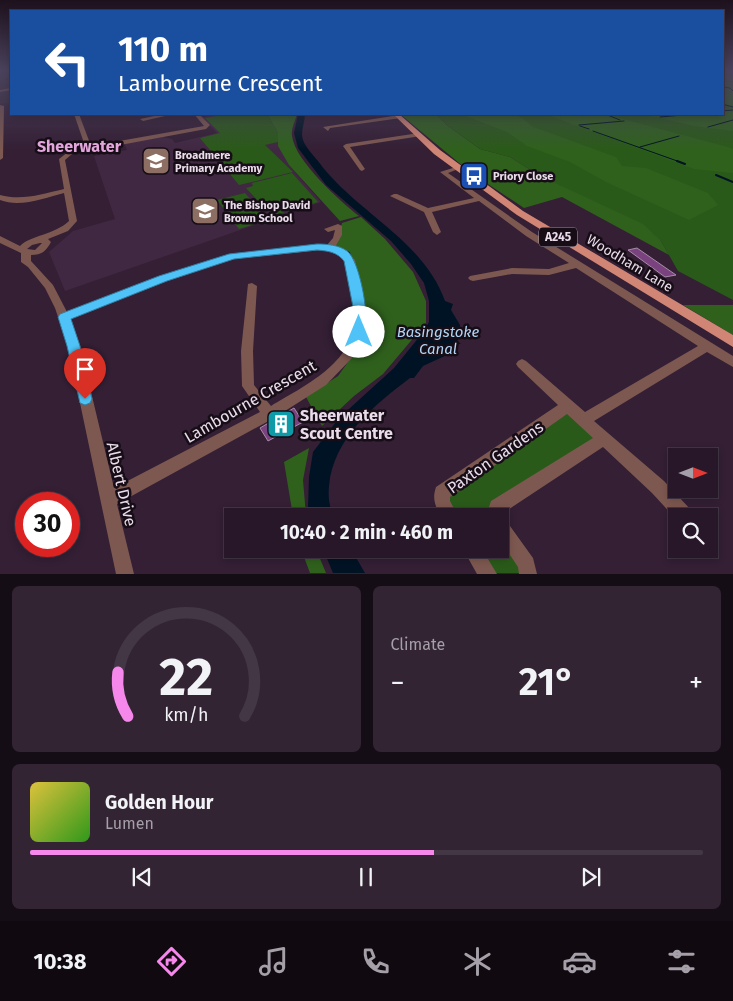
<!DOCTYPE html>
<meta charset="utf-8">
<style>
:root{--surface:#271728;--page:#332434;--text:#f1f3f6;--muted:#a49fa8;--line:#433645;--accent:#f688ec}
body{margin:0;font-family:"Fira Sans",sans-serif;background:var(--page);color:var(--text);height:100vh;display:flex;flex-direction:column;font-size:19px;white-space:nowrap}
*{box-sizing:border-box;margin:0}
p{font-size:16px;color:var(--muted)}
.icon{flex:none;width:28px;height:28px;fill:none;stroke:currentColor;stroke-width:2;stroke-linecap:round;stroke-linejoin:round}
.map{position:relative;height:574px;overflow:hidden}
.side{display:flex;flex-direction:column;gap:12px;padding:12px;background:#150d16;flex:1}
.side>*{flex:none}
.hud{position:absolute;left:10px;top:10px;width:714px;height:105px;border-radius:0px;box-shadow:0 2px 8px #0003,0 0 0 1px var(--line);background:#1a4fa0;color:#fff;overflow:hidden}
.needle{width:32px;rotate:90deg}
.buttons{position:absolute;left:668px;top:448px;display:grid;gap:10px}
.buttons a{display:grid;place-items:center;width:50px;height:50px;border-radius:0px;background:var(--surface);box-shadow:0 2px 8px #0003,0 0 0 1px var(--line);font-size:25px}
.speed{position:absolute;left:15px;top:492px;display:flex;gap:10px;font-size:25px;font-weight:700;text-align:center}
.speed>*{display:grid;place-content:center;width:65px;height:65px;border-radius:50%;background:var(--surface);box-shadow:0 2px 8px #0003,0 0 0 1px var(--line);line-height:1}
.speed .limit{border:8px solid #d22;background:#fff;color:#111}
.pin{position:absolute;display:grid;place-items:center;width:42px;height:42px;color:#fff;margin:-51px -21px;border-radius:50% 50% 50% 0;rotate:-45deg;box-shadow:0 0 5px #0007}
.pin .icon{rotate:45deg}
.me{position:absolute;width:55px;margin:-28px;rotate:0deg;stroke-linejoin:round;filter:drop-shadow(0 0 4px #0008)}
.turn{display:flex;align-items:center;gap:18px;height:105px;padding:0 25px;font-size:22px}
.turn .icon{width:65px;height:65px;stroke-width:2.5}
.turn b{display:block;font-size:35px;line-height:42px}
.big{font-size:38px;font-weight:700;line-height:1.1}
.side .card{flex:1;display:flex;flex-direction:column;justify-content:center;gap:8px;min-width:0;padding:0 18px;border-radius:8px;background:var(--page)}
.side .dial{align-items:center;gap:0}
.dial svg{height:130px;overflow:visible;fill:none;stroke:var(--line);stroke-width:7;stroke-linecap:round;text-anchor:middle}
.dial text{fill:var(--text);stroke:none}
.song{display:flex;align-items:center;gap:15px}
.cover{width:60px;height:60px;border-radius:8px;background:linear-gradient(135deg,hsl(50 70% 55%),hsl(110 70% 35%))}
.played{height:5px;border-radius:2px;background:linear-gradient(90deg,var(--accent) 60%,var(--line) 60%)}
.keys{display:flex;justify-content:space-around;direction:ltr}
.heat{display:flex;justify-content:space-between;align-items:center;font-size:28px;direction:ltr}
.side .tiles{flex:1;display:grid;gap:12px;grid-template-columns:1fr 1fr}
.card:last-child{grid-column:span 2}
.trip{position:absolute;left:224px;top:508px;width:285px;height:50px;border-radius:0px;background:var(--surface);box-shadow:0 2px 8px #0003,0 0 0 1px var(--line);font-weight:700;line-height:50px;text-align:center}
.dock{display:flex;height:80px;justify-content:space-around;align-items:center;background:#100910;color:var(--muted)}
.dock .icon{width:35px;height:35px}
.dock .current{color:var(--accent)}
.dock b{font-size:22px;color:var(--text)}
.map>svg:first-child{display:block}
.commercial{fill:#372a38}
.built{fill:#412842}
.green{fill:#2a5a19}
.forest{fill:#2f611d}
.water{fill:#001324}
.lines{fill:none;stroke-linecap:round;stroke-linejoin:round}
.stream-far1{stroke:#001324;stroke-width:1}
.stream{stroke:#001324;stroke-width:2}
.building{fill:#7a427e;stroke:#a68da7}
.minor{fill:#7d5850;fill-rule:evenodd}
.major{fill:#d18575;fill-rule:evenodd}
.route{fill:#4fc3f7;stroke:#337fa1}
.labels{text-anchor:middle;stroke-width:5;stroke-linejoin:round;paint-order:stroke}
.far-poi-label{font-size:11px;font-weight:bold;fill:#eadcea;stroke:#160d17;text-anchor:start}
.shield{fill:#160d17;stroke:#aa9eab;stroke-width:1}
.shield-label{font-size:12px;font-weight:bold;fill:#eadcea}
.street-label{font-size:14px;fill:#eadcea;stroke:#160d17}
.water-label{font-size:15px;font-style:italic;fill:#b1d5f4;stroke:#160d17}
.far-district-label{font-size:16px;font-weight:bold;fill:#e3a6dc;stroke:#160d17}
.near-street-label{font-size:16px;fill:#eadcea;stroke:#160d17}
.near-poi-label{font-size:16px;font-weight:bold;fill:#eadcea;stroke:#160d17;text-anchor:start}
</style>
<div class="map">
<svg width="733" height="574" viewBox="0 0 733 574">
<rect width="100%" height="100%" fill="#341f35"/>
<path class="commercial" d="M0 70H11V103L0 104Z"/>
<path class="built" d="M222 114H267L278 133 289 165 321 202 65 291 49 252 73 231 115 219 94 156 127 150 124 143 162 137 172 139 175 143 217 133 202 117Z"/>
<path class="green" d="M723 100 733 101V300L678 271 661 241 580 196 540 176 510 157 480 149 448 126 436 114H722Z
M228 114H267L278 133V142L265 145 293 172 239 185 200 138 220 133 205 118Z
M292 173 318 202 272 216 246 188 253 186 252 183Z
M245 193 268 220 239 229 217 200Z
M569 405 605 438 498 507V516H450L442 503Z
M500 525 528 573H488L472 549H500Z"/>
<path class="forest" d="M722 70H733V106L723 104Z
M723 110 733 112V131L694 126 642 114H722Z
M267 114H297C295 122 291 128 292 136 295 161 340 201 359 216L340 221 289 165 278 146V133Z
M400 114H436L448 126 480 149 510 157 540 176 643 224 661 241 669 255 562 197 524 208 470 172Z
M464 114C484 114 518 107 531 126L616 157 622 166 646 168 708 193 718 205 689 220 606 182 570 162 527 146 507 132 468 117Z
M545 114H604L728 147 733 149V173L694 169Z
M361 217 385 239 413 272 426 301V323L383 374 354 396 322 426 306 397 338 376 364 340 366 318 350 252 335 247 342 223Z
M683 305H733V335Z
M309 448 303 480 306 516H293L284 462Z
M301 549H316L326 573H310Z"/>
<path class="water" d="M298 114H305C305 122 300 132 303 140 306 148 313 155 318 161 356 213 422 238 445 301L453 304 451 310 460 325 459 331 455 335 460 337 457 341 461 344H457L458 350 423 366 414 378H410C374 405 333 439 329 486 328 497 329 507 334 516H310L308 508 309 477 313 452 339 418 394 368 424 331 429 322V301L424 283 411 264 391 241 326 185 298 148 294 133Z
M323 549H351L365 573H333Z"/>
<g class="lines">
<path class="stream-far1" d="M722 87 730 88 733 91
M722 104 733 107
M722 111 733 110
M605 114 620 120
M660 117 695 114
M579 125 624 121
M580 126 589 129
M708 127 733 120
M593 131 680 162
M640 147 679 136"/>
<path class="stream" d="M677 161 685 164
M716 175 733 182"/>
</g>
<path class="building" d="M637 248 676 275 665 277 628 250Z
M294 408 303 422 268 441 260 428Z"/>
<g class="lines">
<path class="minor" d="M11 88V90L0 92V90Z
M0 105 4 106 3 158 0 160Z
M74 114H79L91 146 204 126 194 114H199L210 125 206 129 72 154 65 160 77 221 68 231 48 239 51 242C46 251 42 255 31 255V261L53 285 67 312 160 277 230 254 322 244 327 245 333 238 335 230 328 232 324 229 338 224 342 226V235L335 247 341 248 355 260 366 317 365 332 356 354 326 385 274 418 117 504 134 574H116L68 346 55 308 45 288 28 267 21 262V253L0 243V236L20 246C31 235 54 235 69 221L64 193C45 198 20 208 0 200V195C22 201 42 194 64 189L59 159 68 152 84 148 85 146ZM40 243H42L35 250 27 249 32 245ZM322 250C347 254 346 261 350 284 352 295 356 307 355 318 354 363 304 386 271 406L254 385 253 351 257 286 252 283 248 284 241 351 242 386 260 412 114 488 80 346 70 319 166 281 234 259Z
M164 114H174L143 121 140 119Z
M399 115 401 118 330 128 328 131 323 127Z
M419 133 421 134V136L350 147 365 169 362 171 360 170 343 146 346 144Z
M456 167 461 168 448 173 532 232 733 356V367L707 352 594 421 664 481 691 510 693 516H676V519L652 493 603 447 506 511 505 519 533 558 537 574H519L518 567 500 540V516H490L489 507 491 501 593 438 567 414 450 497V501L458 516H441C435 506 432 499 436 487L558 405 518 367 516 364 518 361 522 359 526 361 585 412 698 346 576 268 549 275 512 274 473 281 470 280 468 278 470 276 512 268 549 269 569 263 526 236 479 201 432 212 441 232 437 235 433 232 424 212 390 196 394 194H397L428 208 474 198 440 172Z
M709 534 716 538 719 544 716 550 710 553 703 549H709Z
M463 549H482L497 574H477Z"/>
<path class="major" d="M393 114H399L440 150 523 211 733 335V347L517 215 434 154Z"/>
</g>
<linearGradient id="sky" x2="0" y2="1"><stop stop-color="#1d111d"/><stop offset="0.47" stop-color="#4a425c"/><stop offset="1" stop-color="#4a425c" stop-opacity="0"/></linearGradient>
<rect width="733" height="150" fill="url(#sky)"/>
<path class="route" d="M317 244C327 244 339 245 347 251 360 260 371 322 364 336H355L353 332 355 317 344 261C337 252 328 251 317 250L234 259 167 281 71 319 80 346 92 399 90 403 85 405 80 403 67 346 58 317 60 314 159 276 229 254Z"/>
<defs>
<symbol id="school-square" viewBox="-11 -11 22 22"><rect x="-9" y="-9" width="18" height="18" rx="4" fill="#8d6e63" stroke="#160d17"/><path d="M0-5L7-2L0 1L-7-2ZM-4 1L0 2.5L4 1V4Q0 6-4 4Z" fill="#fff"/></symbol>
<symbol id="bus-square" viewBox="-11 -11 22 22"><rect x="-9" y="-9" width="18" height="18" rx="4" fill="#1a4fb4" stroke="#160d17"/><path d="M-5-6H5V4H4V6H2V4H-2V6H-4V4H-5ZM-3.5-4V0h7V-4ZM-3.5 1.2v1.5H-2V1.2ZM2 1.2v1.5H3.5V1.2Z" fill="#fff"/></symbol>
<symbol id="building-square" viewBox="-11 -11 22 22"><rect x="-9" y="-9" width="18" height="18" rx="4" fill="#0f9aa8" stroke="#160d17"/><path d="M-4-6H4V6H1V3H-1V6H-4ZM-2.5-4.3h1.7v1.8h-1.7ZM.8-4.3h1.7v1.8H.8ZM-2.5-1h1.7V.8h-1.7ZM.8-1h1.7V.8H.8Z" fill="#fff"/></symbol>
</defs>
<g fill-rule="evenodd">
<use href="#school-square" x="140" y="145" width="32" height="32"/>
<use href="#bus-square" x="458" y="160" width="32" height="32"/>
<use href="#school-square" x="189" y="195" width="32" height="32"/>
<use href="#building-square" x="265" y="408" width="32" height="32"/>
</g>
<g class="labels">
<g class="far-poi-label">
<text x="175" y="159">Broadmere<tspan x="175" dy="13">Primary Academy</tspan></text>
<text x="493" y="180">Priory Close</text>
<text x="224" y="209">The Bishop David<tspan x="224" dy="13">Brown School</tspan></text>
</g>
<rect class="shield" x="539" y="227.5" width="38" height="19" rx="4"/>
<g class="shield-label">
<text x="558" y="241">A245</text>
</g>
<g class="street-label">
<text transform="translate(630 263) rotate(31)" y="5">Woodham Lane</text>
</g>
<g class="water-label">
<text x="438" y="337">Basingstoke<tspan x="438" dy="17">Canal</tspan></text>
</g>
<g class="far-district-label">
<text x="79" y="152">Sheerwater</text>
</g>
<g class="near-street-label">
<text transform="translate(250 401) rotate(-30)" y="6">Lambourne Crescent</text>
<text transform="translate(495 457) rotate(-35)" y="6">Paxton Gardens</text>
<text transform="translate(122 484) rotate(77)" y="6">Albert Drive</text>
</g>
<g class="near-poi-label">
<text x="300" y="421">Sheerwater<tspan x="300" dy="18">Scout Centre</tspan></text>
</g>
</g>
</svg>
<div class="buttons">
<a><svg class="needle" viewBox="-14 -14 28 28"><path d="M0-13l5 13h-10z" fill="#e53935"/><path d="M0 13l5-13h-10z" fill="#a49fa8"/></svg></a>
<a><svg class="icon" aria-label="search" viewBox="0 0 24 24"><circle cx="10" cy="10" r="6"/><path d="M15 15l6 6"/></svg></a>
</div>
<div class="speed"><div class="limit">30</div></div>
<div class="pin" style="left:85px;top:399px;background:#d93025"><svg class="icon" aria-label="arrive" viewBox="0 0 24 24"><path d="M6 21V4h12l-3 4 3 4H6"/></svg></div>
<svg class="me" style="left:359px;top:332px" viewBox="-20 -20 40 40"><circle r="19" fill="#fff"/><path d="M0-13L10 11 0 6-10 11z" fill="#4fc3f7"/></svg>
<div class="trip">10:40 · 2 min · 460 m</div>
<div class="hud">
<div class="turn"><svg class="icon" aria-label="left" viewBox="0 0 24 24"><path d="M17 20v-9H6M10 6l-5 5 5 5"/></svg><div><b>110 m</b>Lambourne Crescent</div></div>
</div>
</div>
<section class="side">
<div class="tiles">
<div class="card dial"><svg viewBox="0 0 100 80">
<path d="M14 69A42 42 0 1 1 86 69"/>
<path d="M14 69A42 42 0 0 1 8 42" stroke="#f688ec"/>
<text x="50" y="56" font-size="32" font-weight="700">22</text>
<text x="50" y="72" font-size="11">km/h</text>
</svg></div>
<div class="card"><p>Climate</p>
<div class="heat"><a>−</a><b class="big">21°</b><a>+</a></div>
</div>
<div class="card">
<div class="song"><i class="cover"></i><div><b>Golden Hour</b><p>Lumen</p></div></div>
<div class="played"></div>
<div class="keys"><svg class="icon" aria-label="previous" viewBox="0 0 24 24"><path d="M18 5L8 12l10 7zM5 5v14"/></svg><svg class="icon" aria-label="pause" viewBox="0 0 24 24"><path d="M8 5v14M16 5v14"/></svg><svg class="icon" aria-label="next" viewBox="0 0 24 24"><path d="M6 5l10 7-10 7zM19 5v14"/></svg></div>
</div>
</div>
</section>
<nav class="dock">
<b>10:38</b>
<svg class="icon current" aria-label="directions" viewBox="0 0 24 24"><path d="M12 3l9 9-9 9-9-9zM9 14v-3h6M13 9l2 2-2 2"/></svg>
<svg class="icon" aria-label="music" viewBox="0 0 24 24"><path d="M9 18V5l10-2v13"/><circle cx="6" cy="18" r="3"/><circle cx="16" cy="16" r="3"/></svg>
<svg class="icon" aria-label="phone" viewBox="0 0 24 24"><path d="M5 4h4l2 5-3 2q2 4 5 5l2-3 5 2v4C11 20 4 13 5 4z"/></svg>
<svg class="icon" aria-label="climate" viewBox="0 0 24 24"><path d="M12 3v18M4 7l16 10M4 17L20 7"/></svg>
<svg class="icon" aria-label="car" viewBox="0 0 24 24"><path d="M5 17H2v-5l4-1 3-4h7l3 4 3 1v5h-3M9 17h6M6 11h13"/><circle cx="7" cy="17" r="2"/><circle cx="17" cy="17" r="2"/></svg>
<svg class="icon" aria-label="filters" viewBox="0 0 24 24"><path d="M4 7h16M4 17h16"/><circle cx="9" cy="7" r="2"/><circle cx="15" cy="17" r="2"/></svg>
</nav>
